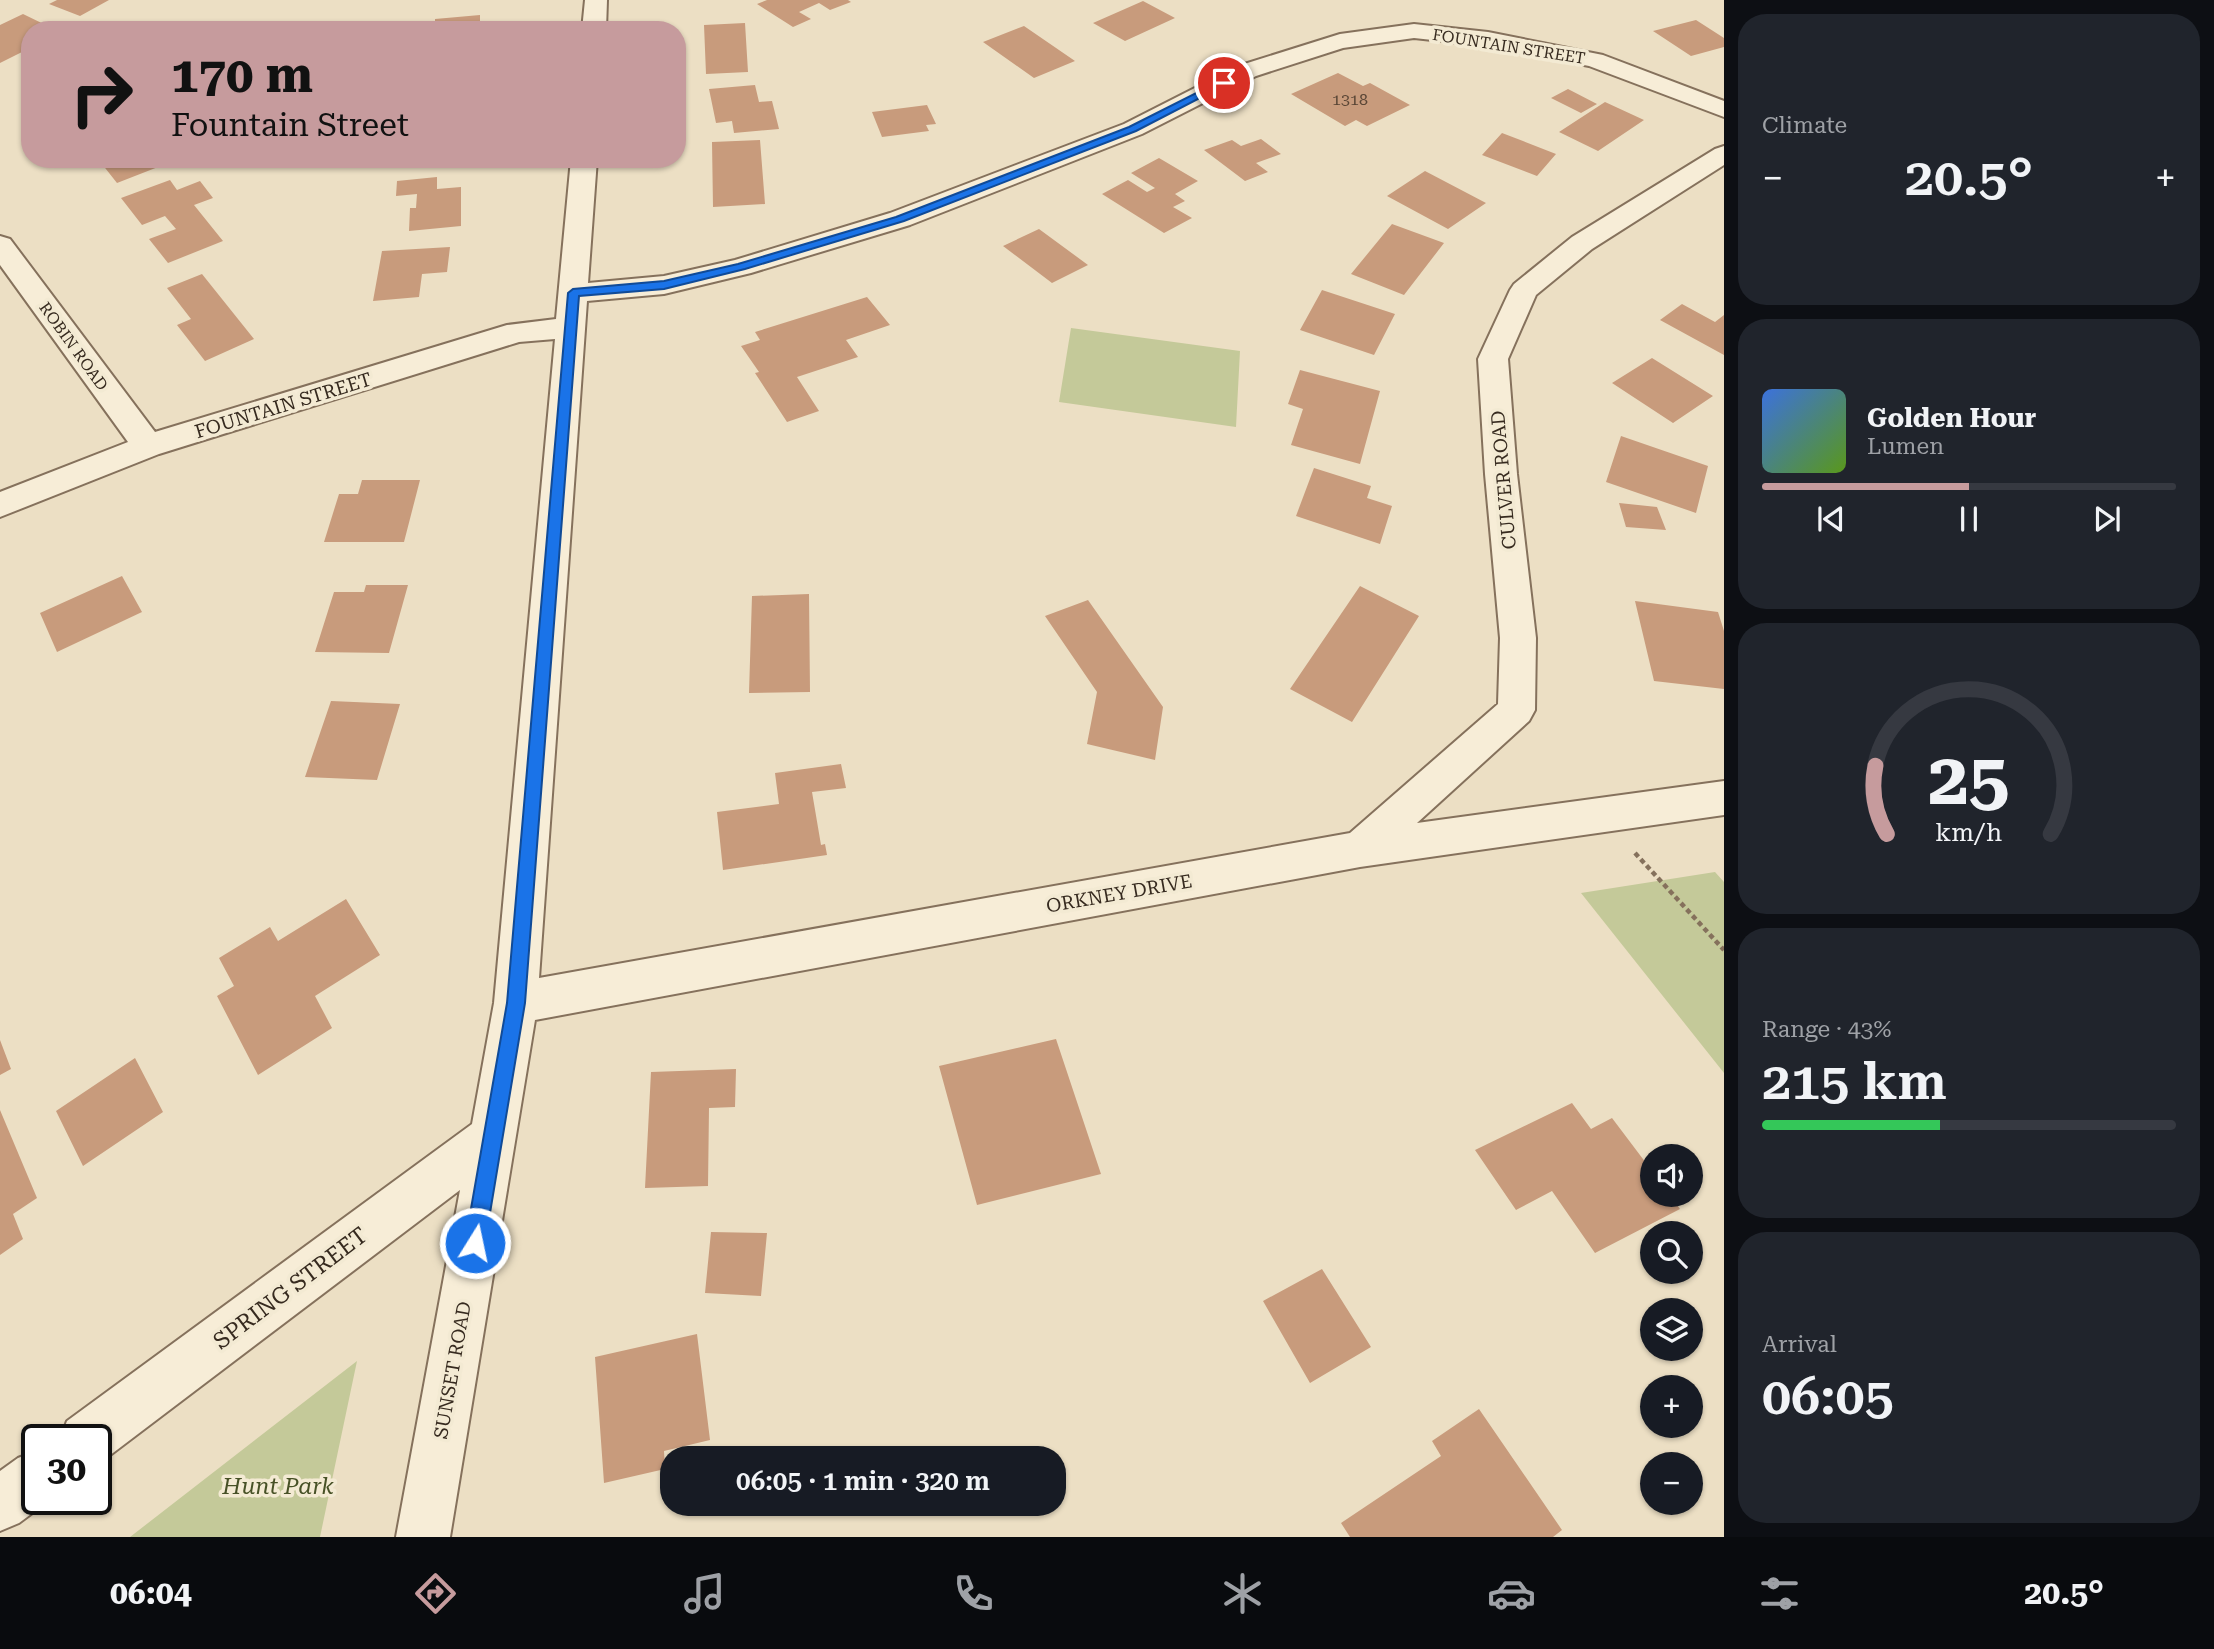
<!DOCTYPE html>
<meta charset="utf-8">
<style>
:root{--surface:#171b24;--page:#20242c;--text:#f1f3f6;--muted:#9ea1a6;--line:#363941;--accent:#c69b9d}
body{margin:0;font-family:"Roboto Serif",serif;background:var(--page);color:var(--text);height:100vh;display:flex;flex-direction:column;font-size:26px;white-space:nowrap}
*{box-sizing:border-box;margin:0}
p{font-size:23px;color:var(--muted)}
.icon{flex:none;width:38px;height:38px;fill:none;stroke:currentColor;stroke-width:2;stroke-linecap:round;stroke-linejoin:round}
.map{position:relative;flex:1;overflow:hidden}
.panel{display:flex;flex-direction:column;gap:14px;padding:14px;background:#0d0f14;width:490px}
.panel>*{flex:none}
.banner{position:absolute;left:21px;top:21px;width:665px;height:147px;border-radius:28px;box-shadow:0 2px 5px #0004;background:#c69b9d;color:#111;overflow:hidden}
.tools{position:absolute;left:1640px;top:1144px;display:grid;gap:14px}
.tools a{display:grid;place-items:center;width:63px;height:63px;border-radius:50%;background:var(--surface);box-shadow:0 2px 5px #0004;font-size:35px}
.speed{position:absolute;left:21px;top:1424px;display:flex;gap:14px;font-size:35px;font-weight:700;text-align:center}
.speed>*{display:grid;place-content:center;width:91px;height:91px;border-radius:50%;background:var(--surface);box-shadow:0 2px 5px #0004;line-height:1}
.speed .limit{border:4px solid #111;border-radius:10px;background:#fff;color:#111}
.pin{position:absolute;display:grid;place-items:center;width:60px;height:60px;color:#fff;margin:-30px;border:4px solid #fff;border-radius:50%;box-shadow:0 2px 7px #0007}
.me{position:absolute;width:77px;margin:-38px;rotate:10deg;stroke-linejoin:round;filter:drop-shadow(0 0 5px #0008)}
.turn{display:flex;align-items:center;gap:24px;height:147px;padding:0 35px;font-size:32px}
.turn .icon{width:91px;height:91px;stroke-width:2.5}
.turn b{display:block;font-size:49px;line-height:60px}
.big{font-size:52px;font-weight:600;line-height:1.1}
.panel .tile{flex:1;display:flex;flex-direction:column;justify-content:center;gap:10px;min-width:0;padding:0 24px;border-radius:28px;background:var(--page)}
.panel .dial{align-items:center;gap:0}
.dial svg{height:182px;overflow:visible;fill:none;stroke:var(--line);stroke-width:7;stroke-linecap:round;text-anchor:middle}
.dial text{fill:var(--text);stroke:none}
.song{display:flex;align-items:center;gap:21px}
.cover{width:84px;height:84px;border-radius:10px;background:linear-gradient(135deg,hsl(220 70% 55%),hsl(90 70% 35%))}
.played{height:7px;border-radius:4px;background:linear-gradient(90deg,var(--accent) 50%,var(--line) 50%)}
.keys{display:flex;justify-content:space-around;direction:ltr}
.heat{display:flex;justify-content:space-between;align-items:center;font-size:38px;direction:ltr}
.charge{height:10px;border-radius:5px;background:linear-gradient(90deg,#34c759 43%,var(--line) 0)}
.trip{position:absolute;left:660px;top:1446px;width:406px;height:70px;border-radius:28px;background:var(--surface);box-shadow:0 2px 5px #0004;font-weight:600;line-height:70px;text-align:center}
.tabs{display:flex;height:112px;justify-content:space-around;align-items:center;background:#090b0e;color:var(--muted)}
.tabs .icon{width:49px;height:49px}
.tabs .current{color:var(--accent)}
.tabs b{font-size:32px;color:var(--text)}
main{display:flex;flex:1;min-height:0}
.map>svg:first-child{display:block}
.green{fill:#c4c999}
.building{fill:#c89b7c}
.lines{fill:none;stroke-linecap:round;stroke-linejoin:round}
.minor-casing{stroke:#85715c;stroke-width:4}
.path{stroke:#85715c;stroke-width:4.5;stroke-dasharray:5 3.5;stroke-linecap:butt}
.minor{fill:#f7edd7;fill-rule:evenodd}
.route{fill:#1a73e8;stroke:#114b97;stroke-width:2}
.labels{text-anchor:middle;stroke-width:7;stroke-linejoin:round;paint-order:stroke}
.far-street-label{font-size:16px;fill:#362a1f;stroke:#f3ead3}
.number-label{font-size:16px;fill:#5a4636}
.street-label{font-size:19px;fill:#362a1f;stroke:#f3ead3}
.near-street-label{font-size:23px;fill:#362a1f;stroke:#f3ead3}
.near-park-label{font-size:23px;font-style:italic;fill:#475126;stroke:#f3ead3}
</style>
<main>
<div class="map">
<svg width="1724" height="1537" viewBox="0 0 1724 1537">
<rect width="100%" height="100%" fill="#ecdfc4"/>
<path class="green" d="M1071 328 1240 351 1236 427 1059 402Z
M1715 872 1724 882V1073L1581 893Z
M357 1361 320 1537H130Z"/>
<path class="building" d="M57 0H109L80 16 49 4Z
M767 0H848L851 2 830 10 819 3 799 12 811 19 793 27 757 4Z
M1143 1 1175 18 1125 41 1093 23Z
M23 14 56 30H30V48L0 63V25Z
M480 15V30H435V19Z
M1696 20 1724 38V47L1691 56 1653 31Z
M745 23 748 72 706 74 704 25Z
M1024 26 1075 61 1034 78 983 42Z
M1338 73 1363 86 1370 83 1410 105 1367 126 1356 120 1345 126 1291 94Z
M755 85 759 102 772 101 779 129 734 133 732 121 716 123 709 89Z
M1568 89 1597 104 1581 113 1551 98Z
M1605 102 1644 120 1598 151 1559 132Z
M927 105 936 124 926 125 929 131 882 137 872 112Z
M1502 133 1523 141 1556 154 1537 176 1482 155Z
M1261 139 1281 154 1256 163 1268 172 1245 181 1204 150 1232 140 1241 146Z
M760 140 765 204 713 207 712 142Z
M1159 158 1198 181 1175 194 1185 201 1173 207 1192 218 1164 233 1102 194 1128 180 1147 192 1155 188 1131 173Z
M98 159H152L158 167 117 183Z
M413 159H451V162L412 164Z
M1425 171 1486 203 1448 229 1387 196Z
M437 177V189L461 187V226L409 231 410 208H416L417 194 396 196 397 181Z
M170 180 177 190 200 181 213 198 194 205 223 241 168 263 149 239 176 229 165 216 142 225 121 198Z
M1392 224 1444 243 1404 295 1351 274Z
M1039 229 1088 265 1052 283 1003 246Z
M450 247 447 272 422 274 419 297 373 301 382 251Z
M202 274 254 339 205 361 177 325 191 319 167 288Z
M1322 290 1395 314 1374 355 1300 330Z
M867 297 890 325 846 340 858 357 797 377 819 411 787 422 755 373 759 372 741 346 760 340 755 332Z
M1682 304 1715 322 1724 315V355L1660 320Z
M1652 358 1713 396 1673 423 1612 383Z
M1300 370 1380 391 1360 464 1291 445 1303 409 1288 404Z
M1621 436 1708 466 1696 513 1606 482Z
M1314 468 1371 486 1367 498 1392 506 1380 544 1296 516Z
M362 480H420L404 542H324L339 494H358Z
M1619 503 1657 507 1666 530 1626 527Z
M122 576 142 612 57 652 40 613Z
M366 585H408L389 653 315 652 334 592H364Z
M1360 586 1419 616 1352 722 1290 689Z
M809 594 810 692 749 693 752 596Z
M1088 600 1163 707 1155 760 1087 744 1097 692 1045 616Z
M1635 601 1718 612 1724 631V689L1654 681Z
M331 701 400 704 377 780 305 777Z
M841 764 846 788 812 792 821 845 825 844 827 855 723 870 717 812 779 804 775 773Z
M346 899 380 955 315 996 332 1028 258 1075 217 996 234 986 219 958 270 927 278 941Z
M1056 1039 1101 1174 977 1205 939 1066Z
M0 1040 11 1069 0 1075Z
M135 1058 163 1112 83 1166 56 1111Z
M736 1069 735 1107 709 1108 708 1186 645 1188 651 1072Z
M1572 1103 1591 1129 1612 1118 1652 1171V1195H1670L1680 1209 1595 1253 1552 1191 1516 1210 1475 1150Z
M0 1110 37 1198 13 1214 23 1239 0 1255Z
M711 1232 767 1233 761 1296 705 1293Z
M1322 1269 1371 1347 1310 1383 1263 1301Z
M697 1334 710 1440 664 1451 665 1469 604 1483 595 1357Z
M1479 1409 1562 1530 1553 1537H1350L1341 1523 1441 1456 1432 1441Z"/>
<g class="lines">
<defs>
<path id="minor" d="M585 0H607L606 30H582Z
M1414 24 1488 32 1603 55 1724 101V117L1589 66 1488 46 1414 38 1343 48 1256 76 1142 134 910 225 751 273 664 294 587 301 539 978 1350 833 1498 704 1500 638 1485 474 1478 359 1510 290 1514 284 1572 237 1715 149 1724 146V165L1592 249 1536 295 1508 359 1517 474 1536 638 1535 710 1529 721 1417 823 1724 781V815L1360 867 535 1020 450 1537H396L460 1190 105 1459 96 1462V1440H60L67 1421 472 1124 494 1003 555 339 519 342 159 454 0 517V492L128 442 0 265V236L10 239 155 432 507 325 556 319 571 159H597L588 283 664 276 735 260 890 213 1124 124 1238 66 1340 34Z
M37 1451V1500H50L19 1523 0 1531V1471L18 1458Z"/>
</defs>
<use href="#minor" class="minor-casing"/>
<path class="path" d="M1635 853 1724 950"/>
<use href="#minor" class="minor"/>
</g>
<path class="route" d="M1220 81 1229 83 1136 131 904 221 745 269 664 289 579 296 525 1003 485 1243 482 1250 475 1253 468 1250 465 1243 507 1003 568 293 573 289 664 281 738 264 896 217 1129 127Z"/>
<g class="labels">
<g class="far-street-label">
<text transform="translate(1509 46) rotate(9)" y="6">FOUNTAIN STREET</text>
<text transform="translate(74 346) rotate(54)" y="6">ROBIN ROAD</text>
</g>
<g class="number-label">
<text x="1350" y="105">1318</text>
</g>
<g class="street-label">
<text transform="translate(283 405) rotate(-17)" y="7">FOUNTAIN STREET</text>
<text transform="translate(1503 480) rotate(-95)" y="7">CULVER ROAD</text>
<text transform="translate(1119 893) rotate(-10)" y="7">ORKNEY DRIVE</text>
<text transform="translate(452 1370) rotate(-80)" y="7">SUNSET ROAD</text>
</g>
<g class="near-street-label">
<text transform="translate(290 1288) rotate(-37)" y="8">SPRING STREET</text>
</g>
<g class="near-park-label">
<text x="278" y="1494">Hunt Park</text>
</g>
</g>
</svg>
<div class="tools">
<a><svg class="icon" aria-label="sound" viewBox="0 0 24 24"><path d="M4 9h4l5-4v14l-5-4H4zM17 9q2 3 0 6"/></svg></a>
<a><svg class="icon" aria-label="search" viewBox="0 0 24 24"><circle cx="10" cy="10" r="6"/><path d="M15 15l6 6"/></svg></a>
<a><svg class="icon" aria-label="layers" viewBox="0 0 24 24"><path d="M12 4l9 5-9 5-9-5zM3 14l9 5 9-5"/></svg></a>
<a>+</a>
<a>−</a>
</div>
<div class="speed"><div class="limit">30</div></div>
<div class="pin" style="left:1224px;top:83px;background:#d93025"><svg class="icon" aria-label="arrive" viewBox="0 0 24 24"><path d="M6 21V4h12l-3 4 3 4H6"/></svg></div>
<svg class="me" style="left:475px;top:1243px" viewBox="-20 -20 40 40"><circle r="17" fill="#1a73e8" stroke="#fff" stroke-width="3"/><path d="M0-11L8 9 0 5-8 9z" fill="#fff"/></svg>
<div class="trip">06:05 · 1 min · 320 m</div>
<div class="banner">
<div class="turn"><svg class="icon" aria-label="right" viewBox="0 0 24 24"><path d="M7 20v-9h11M14 6l5 5-5 5"/></svg><div><b>170 m</b>Fountain Street</div></div>
</div>
</div>
<section class="panel">
<div class="tile"><p>Climate</p>
<div class="heat"><a>−</a><b class="big">20.5°</b><a>+</a></div>
</div>
<div class="tile">
<div class="song"><i class="cover"></i><div><b>Golden Hour</b><p>Lumen</p></div></div>
<div class="played"></div>
<div class="keys"><svg class="icon" aria-label="previous" viewBox="0 0 24 24"><path d="M18 5L8 12l10 7zM5 5v14"/></svg><svg class="icon" aria-label="pause" viewBox="0 0 24 24"><path d="M8 5v14M16 5v14"/></svg><svg class="icon" aria-label="next" viewBox="0 0 24 24"><path d="M6 5l10 7-10 7zM19 5v14"/></svg></div>
</div>
<div class="tile dial"><svg viewBox="0 0 100 80">
<path d="M14 69A42 42 0 1 1 86 69"/>
<path d="M14 69A42 42 0 0 1 9 39" stroke="#c69b9d"/>
<text x="50" y="56" font-size="32" font-weight="700">25</text>
<text x="50" y="72" font-size="11">km/h</text>
</svg></div>
<div class="tile"><p>Range · 43%</p><b class="big">215 km</b><div class="charge"></div></div>
<div class="tile"><p>Arrival</p><b class="big">06:05</b></div>
</section>
</main>
<nav class="tabs">
<b>06:04</b>
<svg class="icon current" aria-label="directions" viewBox="0 0 24 24"><path d="M12 3l9 9-9 9-9-9zM9 14v-3h6M13 9l2 2-2 2"/></svg>
<svg class="icon" aria-label="music" viewBox="0 0 24 24"><path d="M9 18V5l10-2v13"/><circle cx="6" cy="18" r="3"/><circle cx="16" cy="16" r="3"/></svg>
<svg class="icon" aria-label="phone" viewBox="0 0 24 24"><path d="M5 4h4l2 5-3 2q2 4 5 5l2-3 5 2v4C11 20 4 13 5 4z"/></svg>
<svg class="icon" aria-label="climate" viewBox="0 0 24 24"><path d="M12 3v18M4 7l16 10M4 17L20 7"/></svg>
<svg class="icon" aria-label="car" viewBox="0 0 24 24"><path d="M5 17H2v-5l4-1 3-4h7l3 4 3 1v5h-3M9 17h6M6 11h13"/><circle cx="7" cy="17" r="2"/><circle cx="17" cy="17" r="2"/></svg>
<svg class="icon" aria-label="filters" viewBox="0 0 24 24"><path d="M4 7h16M4 17h16"/><circle cx="9" cy="7" r="2"/><circle cx="15" cy="17" r="2"/></svg>
<b>20.5°</b>
</nav>
